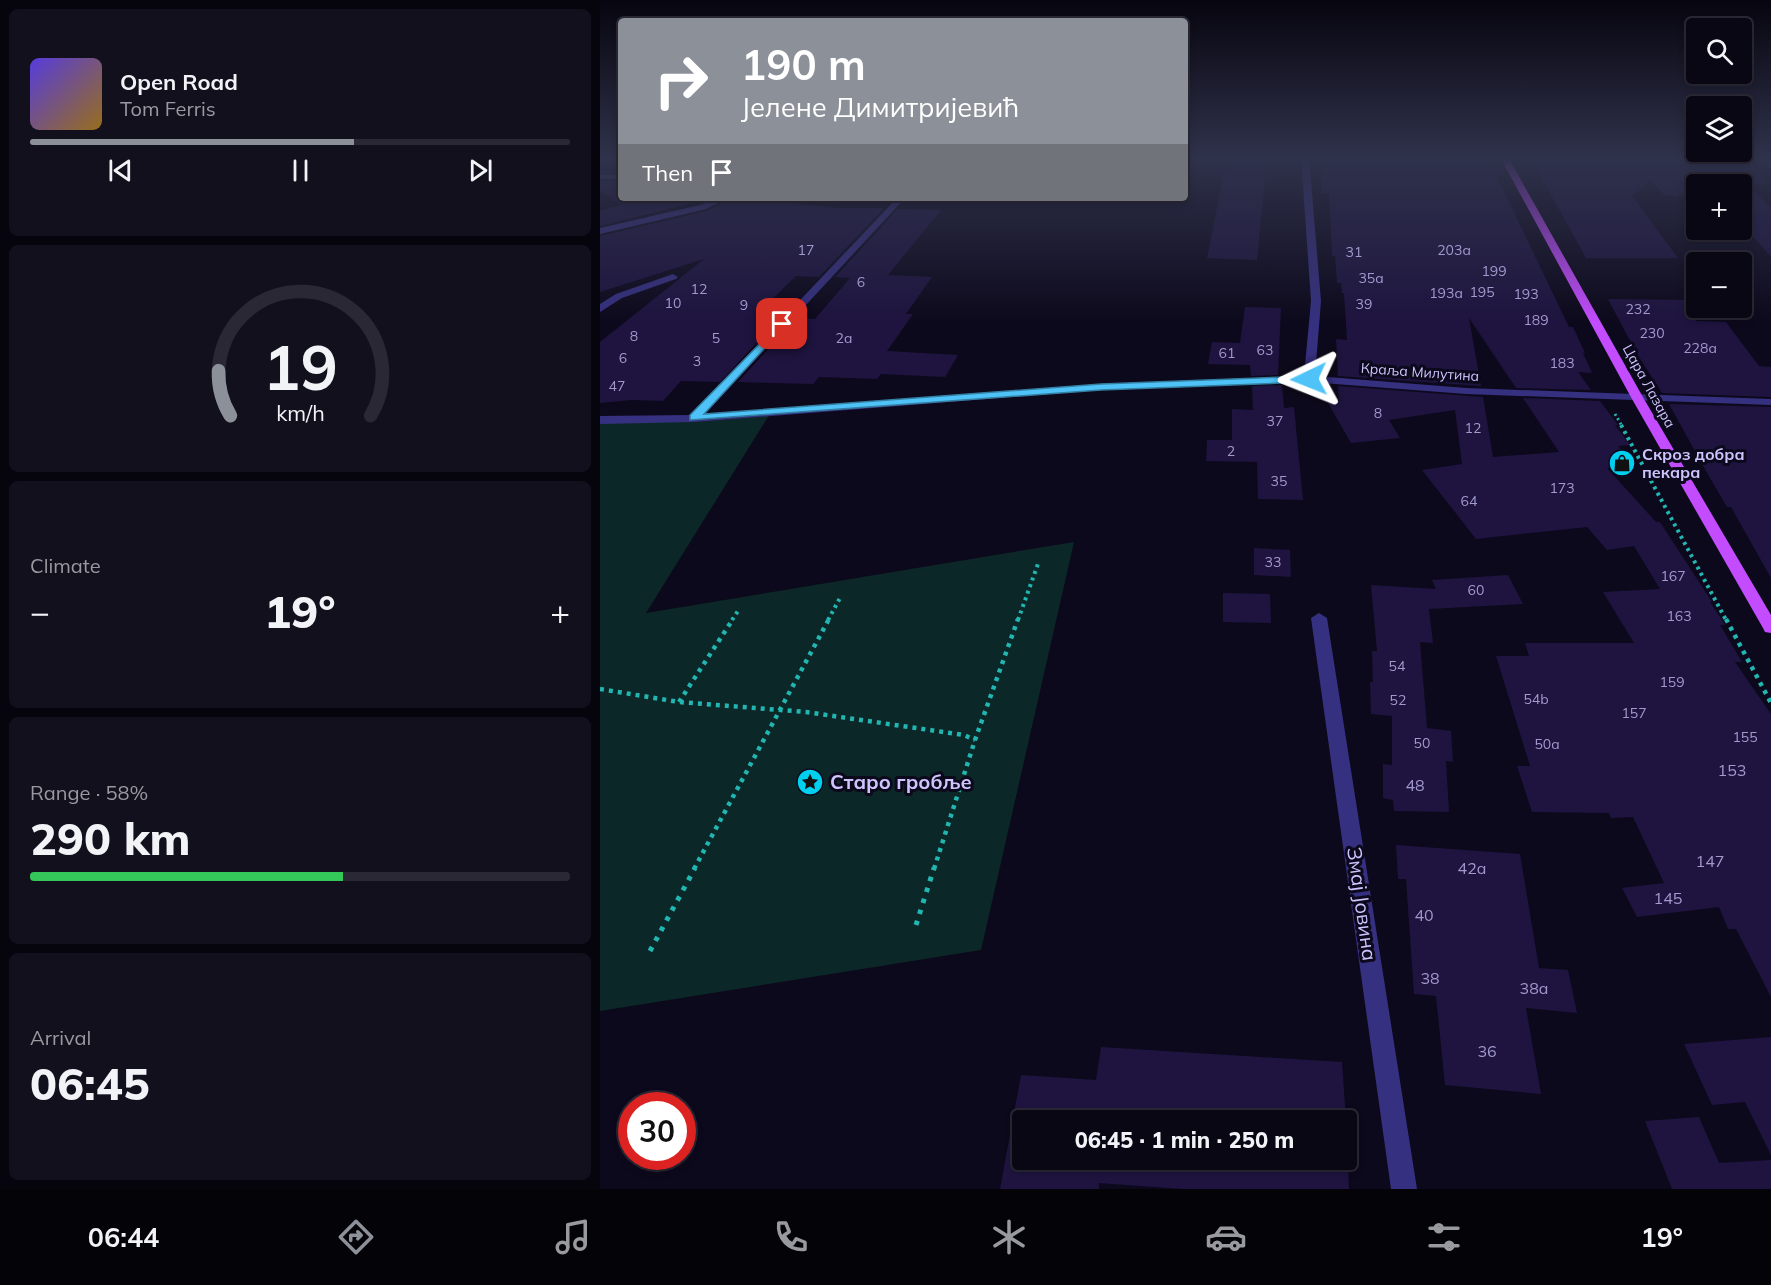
<!DOCTYPE html>
<meta charset="utf-8">
<style>
:root{--surface:#0a0715;--page:#13101e;--text:#f1f3f6;--muted:#9999a0;--line:#2a2834;--accent:#8c9099}
body{margin:0;font-family:Mulish,sans-serif;background:var(--page);color:var(--text);height:100vh;display:flex;flex-direction:column;font-size:22px;white-space:nowrap}
*{box-sizing:border-box;margin:0}
p{font-size:20px;color:var(--muted)}
.icon{flex:none;width:33px;height:33px;fill:none;stroke:currentColor;stroke-width:2;stroke-linecap:round;stroke-linejoin:round}
.map{position:relative;flex:1;overflow:hidden}
.drawer{display:flex;flex-direction:column;gap:9px;padding:9px;background:#06040c;width:600px}
.drawer>*{flex:none}
.top-card{position:absolute;left:18px;top:18px;width:570px;height:183px;border-radius:6px;box-shadow:0 3px 9px #0003,0 0 0 2px var(--line);background:#8c9099;color:#fff;overflow:hidden}
.fabs{position:absolute;left:1086px;top:18px;display:grid;gap:12px}
.fabs a{display:grid;place-items:center;width:66px;height:66px;border-radius:6px;background:var(--surface);box-shadow:0 3px 9px #0003,0 0 0 2px var(--line);font-size:30px}
.speed{position:absolute;left:18px;top:1092px;display:flex;gap:12px;font-size:30px;font-weight:700;text-align:center}
.speed>*{display:grid;place-content:center;width:78px;height:78px;border-radius:50%;background:var(--surface);box-shadow:0 3px 9px #0003,0 0 0 2px var(--line);line-height:1}
.speed .limit{border:9px solid #d22;background:#fff;color:#111}
.pin{position:absolute;display:grid;place-items:center;width:51px;height:51px;color:#fff;margin:-26px;border-radius:12px;box-shadow:0 3px 9px #0006}
.me{position:absolute;width:66px;margin:-33px;rotate:268deg;stroke-linejoin:round;filter:drop-shadow(0 0 4px #0008)}
.turn{display:flex;align-items:center;gap:21px;height:126px;padding:0 24px;font-size:27px}
.turn .icon{width:78px;height:78px;stroke-width:2.5}
.turn b{display:block;font-size:42px;line-height:51px}
.then{display:flex;align-items:center;height:57px;padding:0 24px;background:#0003;gap:12px;font-size:22px}
.big{font-size:45px;font-weight:800;line-height:1.1}
.drawer .card{flex:1;display:flex;flex-direction:column;justify-content:center;gap:9px;min-width:0;padding:0 21px;border-radius:9px;background:var(--page)}
.drawer .dial{align-items:center;gap:0}
.dial svg{height:156px;overflow:visible;fill:none;stroke:var(--line);stroke-width:7;stroke-linecap:round;text-anchor:middle}
.dial text{fill:var(--text);stroke:none}
.song{display:flex;align-items:center;gap:18px}
.cover{width:72px;height:72px;border-radius:9px;background:linear-gradient(135deg,hsl(250 70% 55%),hsl(40 70% 35%))}
.played{height:6px;border-radius:3px;background:linear-gradient(90deg,var(--accent) 60%,var(--line) 60%)}
.keys{display:flex;justify-content:space-around;direction:ltr}
.heat{display:flex;justify-content:space-between;align-items:center;font-size:33px;direction:ltr}
.charge{height:9px;border-radius:4px;background:linear-gradient(90deg,#34c759 58%,var(--line) 0)}
.trip{position:absolute;left:412px;top:1110px;width:345px;height:60px;border-radius:6px;background:var(--surface);box-shadow:0 3px 9px #0003,0 0 0 2px var(--line);font-weight:800;line-height:60px;text-align:center}
.tab-bar{display:flex;height:96px;justify-content:space-around;align-items:center;background:#040308;color:var(--muted)}
.tab-bar .icon{width:42px;height:42px}
.tab-bar .current{color:var(--accent)}
.tab-bar b{font-size:27px;color:var(--text)}
main{display:flex;flex:1;min-height:0}
.map>svg:first-child{display:block}
.green{fill:#0c2727}
.building{fill:#1e143f}
.lines{fill:none;stroke-linecap:round;stroke-linejoin:round}
.path-far3{stroke:#22b6b2;stroke-width:3;stroke-dasharray:2 3;stroke-linecap:butt}
.path-far2{stroke:#22b6b2;stroke-width:4;stroke-dasharray:3 4;stroke-linecap:butt}
.path-far1{stroke:#22b6b2;stroke-width:4.5;stroke-dasharray:4 5;stroke-linecap:butt}
.path{stroke:#22b6b2;stroke-width:5;stroke-dasharray:4.5 7;stroke-linecap:butt}
.minor{fill:#363080;fill-rule:evenodd}
.major{fill:#c34cff;fill-rule:evenodd}
.route{fill:#4fc3f7;stroke:#337fa1;stroke-width:1.5}
.labels{text-anchor:middle;stroke-width:6;stroke-linejoin:round;paint-order:stroke}
.number-label{font-size:14px;fill:#a299cf}
.far-street-label{font-size:14px;fill:#cec5ff;stroke:#0d091c}
.poi-label{font-size:16px;font-weight:bold;fill:#cec5ff;stroke:#0d091c;text-anchor:start}
.near-number-label{font-size:16px;fill:#a299cf}
.near-poi-label{font-size:20px;font-weight:bold;fill:#cec5ff;stroke:#0d091c;text-anchor:start}
.near-street-label{font-size:20px;fill:#cec5ff;stroke:#0d091c}
</style>
<main>
<section class="drawer">
<div class="card">
<div class="song"><i class="cover"></i><div><b>Open Road</b><p>Tom Ferris</p></div></div>
<div class="played"></div>
<div class="keys"><svg class="icon" aria-label="previous" viewBox="0 0 24 24"><path d="M18 5L8 12l10 7zM5 5v14"/></svg><svg class="icon" aria-label="pause" viewBox="0 0 24 24"><path d="M8 5v14M16 5v14"/></svg><svg class="icon" aria-label="next" viewBox="0 0 24 24"><path d="M6 5l10 7-10 7zM19 5v14"/></svg></div>
</div>
<div class="card dial"><svg viewBox="0 0 100 80">
<path d="M14 69A42 42 0 1 1 86 69"/>
<path d="M14 69A42 42 0 0 1 8 46" stroke="#8c9099"/>
<text x="50" y="56" font-size="32" font-weight="700">19</text>
<text x="50" y="72" font-size="11">km/h</text>
</svg></div>
<div class="card"><p>Climate</p>
<div class="heat"><a>−</a><b class="big">19°</b><a>+</a></div>
</div>
<div class="card"><p>Range · 58%</p><b class="big">290 km</b><div class="charge"></div></div>
<div class="card"><p>Arrival</p><b class="big">06:45</b></div>
</section>
<div class="map">
<svg width="1171" height="1189" viewBox="0 0 1171 1189">
<rect width="100%" height="100%" fill="#0d091c"/>
<path class="green" d="M171 412 46 613 474 542 381 950 0 1011V420Z"/>
<path class="building" d="M627 157H667L657 260 607 258Z
M721 157H827L900 161 906 172 897 177 969 327H973L985 353H983L992 373 978 372 991 390 916 388 869 318 881 386 738 376 736 339 747 340 744 293H742L741 283H737L735 256H732L729 193H722Z
M930 157H1109L1147 159 1169 184 1146 183 1171 208V257L1142 224V184H1096V196L1064 195 1051 180 1032 196 1078 258H986Z
M0 181H21V198H112L0 226V211L21 205 0 190Z
M131 198H172V201L238 208H284L219 277 196 276 155 316 180 318 120 382 81 381 63 401 32 400 0 403V342L104 259 0 292V236L107 211Z
M298 209 341 210 288 275 332 277 306 314H313L287 351 358 355 345 377 281 374 277 379 219 377 213 384 138 382 197 318 215 319 250 278 235 277Z
M1008 299 1096 300V321L1126 322 1159 366 1171 367V397L1062 393 1037 354Z
M645 307 681 308 678 375 651 376 650 365 608 364 612 342 640 343Z
M682 385 684 408 694 407 703 500 658 499 657 462 606 461 607 440H632V409L653 410 652 386Z
M738 386 883 397 893 457 959 452 923 398 1000 401 1018 425H1015L1030 445 1018 446 1036 465 1007 468 1056 522H1060L1112 602H1110L1125 625H1120L1142 662H1135L1171 714V997L1136 929H1128L1119 907 1037 917 1022 888 1064 883 1033 817 1011 818 1009 813 932 812 917 766H930L896 656H929L925 643H1034L1003 592 1060 589 1034 546 1007 550 987 527 876 539 822 470 862 464 855 410 789 420 800 438 751 443 728 403 739 402Z
M1069 404 1171 407V578L1131 507H1127L1106 471Z
M654 548 690 550 691 577 654 575Z
M908 575 923 604 829 609 833 643 820 642 827 728 851 731 853 762 846 761 849 812 794 811 793 800 783 798V764L792 765V716L771 714 770 682H773L772 651H777L771 585 836 589 832 580Z
M623 593 670 594 671 623 623 622Z
M796 845 920 854 939 968 968 970 977 1013 926 1008 941 1094 845 1085 836 996 814 994 806 879H798Z
M1171 1037V1155L1145 1102 1112 1105 1084 1044Z
M501 1047 742 1062 746 1120H423V1160H747V1145L749 1189H582L499 1183V1189H400L421 1075 496 1080Z
M1099 1117 1119 1163 1171 1160V1189H1072L1045 1121Z"/>
<g class="lines">
<path class="path-far3" d="M1015 414 1022 426"/>
<path class="path-far2" d="M1021 425 1126 620
M132 620 138 611
M228 620 240 598
M418 620 439 561"/>
<path class="path-far1" d="M1126 619 1171 703
M0 689 79 702 206 712 364 735 375 740
M79 702 133 619
M94 869 229 619
M334 869 375 740 418 619"/>
<path class="path" d="M316 925 334 868
M50 951 95 868"/>
<path class="minor" d="M701 157H709L721 301 715 376 866 388 1171 399V405L866 394 709 382 501 390 94 422 0 424V416L91 415 297 198H305L105 414 501 384 704 376 711 301Z
M1157 157H1165L1171 162V168Z
M0 175H21V179H0Z
M118 198H129L106 209 0 234V228L100 205Z
M73 274 78 277 76 279 22 298 0 312V304L16 294Z
M719 613 727 618 817 1189H791L711 618Z"/>
<path class="major" d="M900 157H908L1044 399 1171 615V633L1165 632 1163 628 1032 399Z"/>
</g>
<linearGradient id="sky" x2="0" y2="1"><stop stop-color="#07050f"/><stop offset="0.49" stop-color="#2f324b"/><stop offset="1" stop-color="#2f324b" stop-opacity="0"/></linearGradient>
<rect width="1171" height="323" fill="url(#sky)"/>
<path class="route" d="M182 321 185 322V326L104 414 501 384 709 376 714 379 709 382 501 390 90 420V415Z"/>
<defs>
<symbol id="shop-disc" viewBox="-11 -11 22 22"><circle r="9.5" fill="#00cff0" stroke="#0d091c"/><path d="M-5-2.5h2.3a2.7 3.5 0 0 1 5.4 0H5L5.5 6h-11ZM-1.5-2.5h3a1.5 2.3 0 0 0-3 0Z" fill="#111"/></symbol>
<symbol id="sight-disc" viewBox="-11 -11 22 22"><circle r="9.5" fill="#00cff0" stroke="#0d091c"/><path d="M0-6L1.8-2.2L6-1.7L2.9 1.2L3.7 5.4L0 3.3L-3.7 5.4L-2.9 1.2L-6-1.7L-1.8-2.2Z" fill="#111"/></symbol>
</defs>
<g fill-rule="evenodd">
<use href="#shop-disc" x="1007" y="448" width="30" height="30"/>
<use href="#sight-disc" x="195" y="767" width="30" height="30"/>
</g>
<g class="labels">
<g class="number-label">
<text x="206" y="255">17</text>
<text x="854" y="255">203a</text>
<text x="754" y="257">31</text>
<text x="894" y="276">199</text>
<text x="771" y="283">35a</text>
<text x="261" y="287">6</text>
<text x="99" y="294">12</text>
<text x="882" y="297">195</text>
<text x="846" y="298">193a</text>
<text x="926" y="299">193</text>
<text x="73" y="308">10</text>
<text x="764" y="309">39</text>
<text x="144" y="310">9</text>
<text x="1038" y="314">232</text>
<text x="936" y="325">189</text>
<text x="1052" y="338">230</text>
<text x="34" y="341">8</text>
<text x="116" y="343">5</text>
<text x="244" y="343">2a</text>
<text x="1100" y="353">228a</text>
<text x="665" y="355">63</text>
<text x="627" y="358">61</text>
<text x="23" y="363">6</text>
<text x="97" y="366">3</text>
<text x="962" y="368">183</text>
<text x="17" y="391">47</text>
<text x="778" y="418">8</text>
<text x="675" y="426">37</text>
<text x="873" y="433">12</text>
<text x="631" y="456">2</text>
<text x="679" y="486">35</text>
<text x="962" y="493">173</text>
<text x="869" y="506">64</text>
<text x="673" y="567">33</text>
<text x="1073" y="581">167</text>
<text x="876" y="595">60</text>
<text x="1079" y="621">163</text>
<text x="797" y="671">54</text>
<text x="1072" y="687">159</text>
<text x="936" y="704">54b</text>
<text x="798" y="705">52</text>
<text x="1034" y="718">157</text>
<text x="1145" y="742">155</text>
<text x="822" y="748">50</text>
<text x="947" y="749">50a</text>
</g>
<g class="far-street-label">
<text transform="translate(820 372) rotate(4)" y="5">Краља Милутина</text>
<text transform="translate(1049 386) rotate(61)" y="5">Цара Лазара</text>
</g>
<g class="poi-label">
<text x="1042" y="460">Скроз добра<tspan x="1042" dy="18">пекара</tspan></text>
</g>
<g class="near-number-label">
<text x="1132" y="776">153</text>
<text x="815" y="791">48</text>
<text x="1110" y="867">147</text>
<text x="872" y="874">42a</text>
<text x="1068" y="904">145</text>
<text x="824" y="921">40</text>
<text x="830" y="984">38</text>
<text x="934" y="994">38a</text>
<text x="887" y="1057">36</text>
</g>
<g class="near-poi-label">
<text x="230" y="789">Старо гробље</text>
</g>
<g class="near-street-label">
<text transform="translate(762 904) rotate(82)" y="7">Змај Јовина</text>
</g>
</g>
</svg>
<div class="fabs">
<a><svg class="icon" aria-label="search" viewBox="0 0 24 24"><circle cx="10" cy="10" r="6"/><path d="M15 15l6 6"/></svg></a>
<a><svg class="icon" aria-label="layers" viewBox="0 0 24 24"><path d="M12 4l9 5-9 5-9-5zM3 14l9 5 9-5"/></svg></a>
<a>+</a>
<a>−</a>
</div>
<div class="speed"><div class="limit">30</div></div>
<div class="pin" style="left:182px;top:324px;background:#d93025"><svg class="icon" aria-label="arrive" viewBox="0 0 24 24"><path d="M6 21V4h12l-3 4 3 4H6"/></svg></div>
<svg class="me" style="left:709px;top:379px" viewBox="-20 -20 40 40"><path d="M0-17L14 15 0 8-14 15z" fill="#4fc3f7" stroke="#fff" stroke-width="4"/></svg>
<div class="trip">06:45 · 1 min · 250 m</div>
<div class="top-card">
<div class="turn"><svg class="icon" aria-label="right" viewBox="0 0 24 24"><path d="M7 20v-9h11M14 6l5 5-5 5"/></svg><div><b>190 m</b>Јелене Димитријевић</div></div>
<div class="then">Then<svg class="icon" aria-label="arrive" viewBox="0 0 24 24"><path d="M6 21V4h12l-3 4 3 4H6"/></svg></div>
</div>
</div>
</main>
<nav class="tab-bar">
<b>06:44</b>
<svg class="icon current" aria-label="directions" viewBox="0 0 24 24"><path d="M12 3l9 9-9 9-9-9zM9 14v-3h6M13 9l2 2-2 2"/></svg>
<svg class="icon" aria-label="music" viewBox="0 0 24 24"><path d="M9 18V5l10-2v13"/><circle cx="6" cy="18" r="3"/><circle cx="16" cy="16" r="3"/></svg>
<svg class="icon" aria-label="phone" viewBox="0 0 24 24"><path d="M5 4h4l2 5-3 2q2 4 5 5l2-3 5 2v4C11 20 4 13 5 4z"/></svg>
<svg class="icon" aria-label="climate" viewBox="0 0 24 24"><path d="M12 3v18M4 7l16 10M4 17L20 7"/></svg>
<svg class="icon" aria-label="car" viewBox="0 0 24 24"><path d="M5 17H2v-5l4-1 3-4h7l3 4 3 1v5h-3M9 17h6M6 11h13"/><circle cx="7" cy="17" r="2"/><circle cx="17" cy="17" r="2"/></svg>
<svg class="icon" aria-label="filters" viewBox="0 0 24 24"><path d="M4 7h16M4 17h16"/><circle cx="9" cy="7" r="2"/><circle cx="15" cy="17" r="2"/></svg>
<b>19°</b>
</nav>
